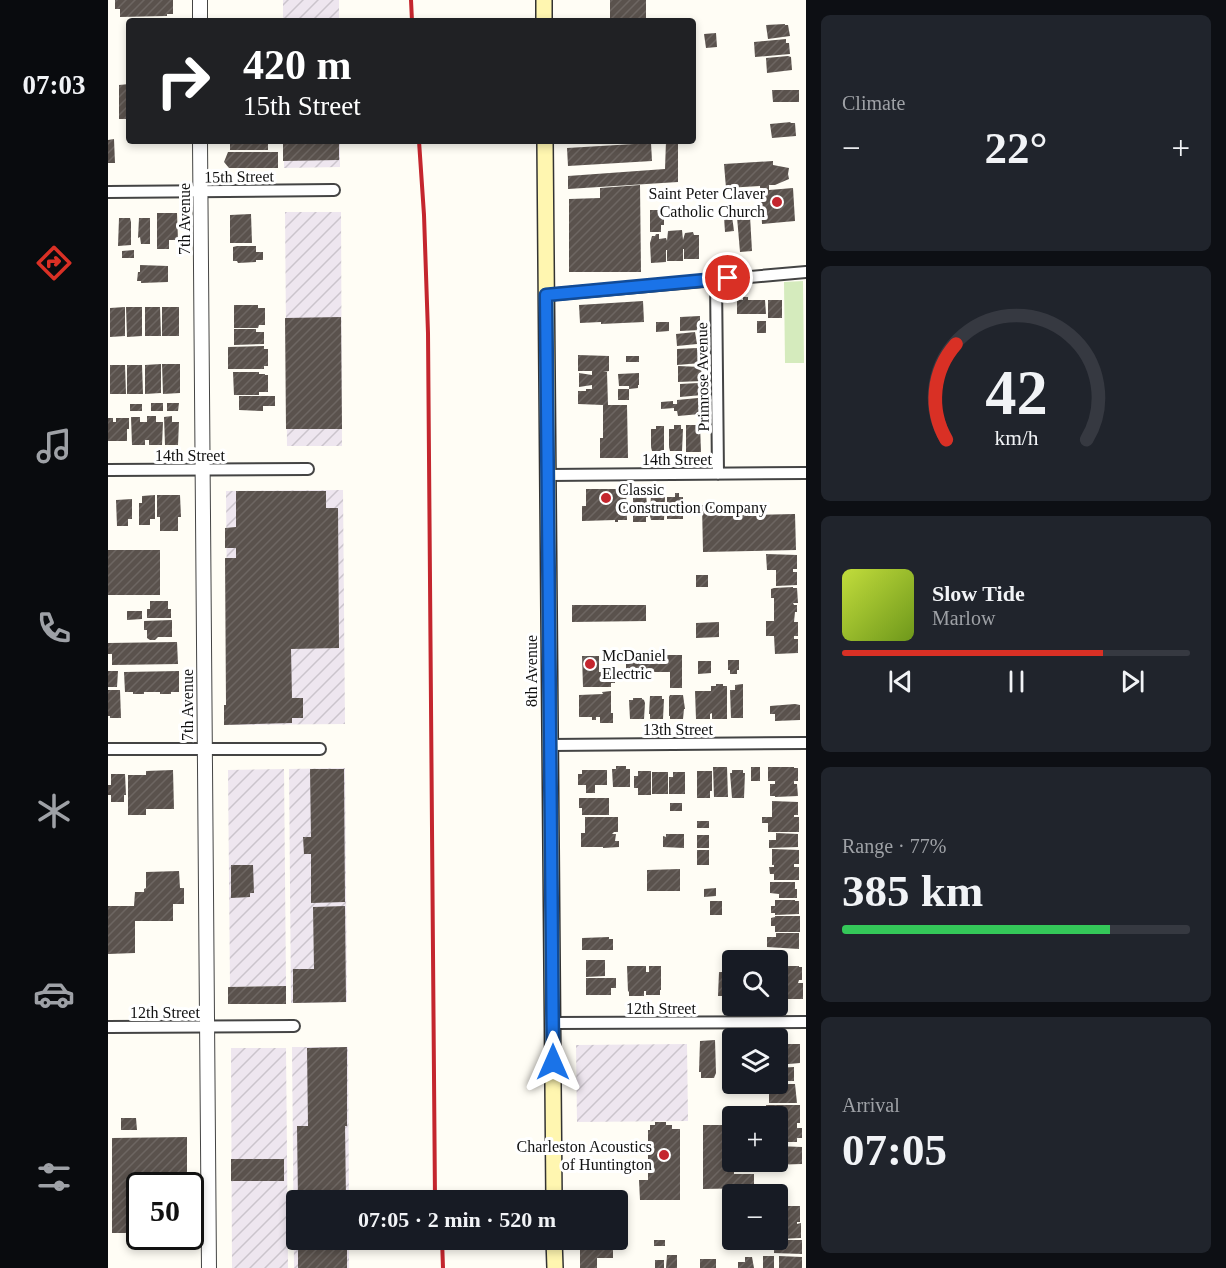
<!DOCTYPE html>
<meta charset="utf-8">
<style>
:root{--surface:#171b24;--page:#20242c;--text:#f1f3f6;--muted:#9ea1a6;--line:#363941;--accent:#d93025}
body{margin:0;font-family:"Times New Roman",serif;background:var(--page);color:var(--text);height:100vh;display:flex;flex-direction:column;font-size:22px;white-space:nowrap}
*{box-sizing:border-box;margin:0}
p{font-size:20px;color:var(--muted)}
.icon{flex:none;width:33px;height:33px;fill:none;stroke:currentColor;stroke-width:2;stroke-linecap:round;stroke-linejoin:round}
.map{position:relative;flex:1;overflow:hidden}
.side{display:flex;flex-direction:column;gap:15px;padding:15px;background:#0d0f14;width:420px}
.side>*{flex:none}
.hud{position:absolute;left:18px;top:18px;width:570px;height:126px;border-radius:6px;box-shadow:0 3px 9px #0003;background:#202124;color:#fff;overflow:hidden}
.fabs{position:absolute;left:614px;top:950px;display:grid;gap:12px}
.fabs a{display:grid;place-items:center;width:66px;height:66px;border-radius:6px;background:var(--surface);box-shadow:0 3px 9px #0003;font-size:30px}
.speed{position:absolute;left:18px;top:1172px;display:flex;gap:12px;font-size:30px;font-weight:700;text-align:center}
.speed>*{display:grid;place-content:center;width:78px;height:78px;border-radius:50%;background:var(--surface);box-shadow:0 3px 9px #0003;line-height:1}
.speed .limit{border:3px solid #111;border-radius:9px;background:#fff;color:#111}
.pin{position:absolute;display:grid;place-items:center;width:51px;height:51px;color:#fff;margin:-26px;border:3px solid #fff;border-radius:50%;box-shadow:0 2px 6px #0007}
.me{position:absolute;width:66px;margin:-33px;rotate:0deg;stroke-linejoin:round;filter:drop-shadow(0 0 4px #0008)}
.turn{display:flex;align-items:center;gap:21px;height:126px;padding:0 18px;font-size:27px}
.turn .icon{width:78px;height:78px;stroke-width:2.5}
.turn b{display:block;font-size:42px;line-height:51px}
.big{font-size:45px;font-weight:600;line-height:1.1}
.side .widget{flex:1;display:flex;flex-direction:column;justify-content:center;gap:9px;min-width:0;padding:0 21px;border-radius:9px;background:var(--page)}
.side .dial{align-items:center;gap:0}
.dial svg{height:156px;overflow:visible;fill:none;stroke:var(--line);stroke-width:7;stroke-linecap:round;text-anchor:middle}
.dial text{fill:var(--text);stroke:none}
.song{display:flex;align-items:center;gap:18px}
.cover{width:72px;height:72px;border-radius:9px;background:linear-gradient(135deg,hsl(70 70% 55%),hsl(80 70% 35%))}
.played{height:6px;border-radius:3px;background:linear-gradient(90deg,var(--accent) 75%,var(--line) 75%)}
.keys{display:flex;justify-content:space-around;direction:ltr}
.heat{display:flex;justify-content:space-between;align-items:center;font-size:33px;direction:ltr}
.charge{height:9px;border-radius:4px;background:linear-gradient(90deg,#34c759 77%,var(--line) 0)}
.trip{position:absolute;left:178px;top:1190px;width:342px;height:60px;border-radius:6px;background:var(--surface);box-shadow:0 3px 9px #0003;font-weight:600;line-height:60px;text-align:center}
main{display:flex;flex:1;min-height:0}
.menu{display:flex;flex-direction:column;width:108px;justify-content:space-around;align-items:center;background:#090b0e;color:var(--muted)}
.menu .icon{width:42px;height:42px}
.menu .active{color:var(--accent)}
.menu b{font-size:27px;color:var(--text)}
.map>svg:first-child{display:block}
.industrial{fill:url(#industrial-furrows)}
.garden{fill:#d5ebbd}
.building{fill:url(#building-hatch)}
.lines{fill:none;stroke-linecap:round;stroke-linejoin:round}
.minor-casing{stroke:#444;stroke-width:14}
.tertiary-casing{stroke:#444;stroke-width:16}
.secondary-casing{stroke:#333;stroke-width:18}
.minor{stroke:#fff;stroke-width:10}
.tertiary{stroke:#fff;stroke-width:14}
.secondary{stroke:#fff6b0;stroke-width:15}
.rail{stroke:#c4262e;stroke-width:4}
.route-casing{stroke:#114b97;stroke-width:15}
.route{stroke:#1a73e8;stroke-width:10}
.poi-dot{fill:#c4262e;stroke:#fff;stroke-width:2}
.labels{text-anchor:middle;stroke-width:6;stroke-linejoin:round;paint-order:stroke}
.street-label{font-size:16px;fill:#111;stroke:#fff}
.poi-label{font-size:16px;fill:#111;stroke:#fff;text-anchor:end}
</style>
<main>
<nav class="menu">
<b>07:03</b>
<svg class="icon active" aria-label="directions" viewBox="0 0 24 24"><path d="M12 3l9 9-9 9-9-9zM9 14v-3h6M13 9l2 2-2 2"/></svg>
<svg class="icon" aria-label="music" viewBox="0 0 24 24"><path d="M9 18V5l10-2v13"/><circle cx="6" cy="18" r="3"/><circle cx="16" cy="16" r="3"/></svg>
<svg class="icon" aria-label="phone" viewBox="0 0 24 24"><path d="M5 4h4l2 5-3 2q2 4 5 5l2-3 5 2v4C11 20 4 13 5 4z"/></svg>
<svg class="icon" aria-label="climate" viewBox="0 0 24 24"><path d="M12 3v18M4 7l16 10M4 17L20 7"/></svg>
<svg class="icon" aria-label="car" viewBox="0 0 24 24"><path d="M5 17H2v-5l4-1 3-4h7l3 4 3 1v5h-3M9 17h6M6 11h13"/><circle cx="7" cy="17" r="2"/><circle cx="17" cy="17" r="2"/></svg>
<svg class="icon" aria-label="filters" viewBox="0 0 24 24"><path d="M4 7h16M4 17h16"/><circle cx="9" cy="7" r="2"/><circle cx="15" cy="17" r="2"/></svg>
</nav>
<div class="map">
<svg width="698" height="1268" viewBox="0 0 698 1268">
<defs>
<pattern id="industrial-furrows" width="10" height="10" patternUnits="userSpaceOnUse" patternTransform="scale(1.5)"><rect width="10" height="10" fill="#eee6ef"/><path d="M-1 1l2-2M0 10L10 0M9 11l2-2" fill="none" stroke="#cbc4cc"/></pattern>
<pattern id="building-hatch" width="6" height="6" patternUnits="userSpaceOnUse" patternTransform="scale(1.5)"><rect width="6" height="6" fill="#5a524d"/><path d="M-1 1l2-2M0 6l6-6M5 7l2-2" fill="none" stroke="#6d6662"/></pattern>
</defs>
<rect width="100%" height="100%" fill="#fffdf5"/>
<path class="industrial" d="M175 0H231V21H175Z
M176 141H232V167L176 168Z
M177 212H233L234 446H179Z
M235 490 237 724 120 725 118 491Z
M237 768 239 1002 183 1003 181 769Z
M176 769 178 986 122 987 120 770Z
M579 1044 580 1121 469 1122 468 1045Z
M184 1047H240L241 1200H189V1239H241V1268H186Z
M123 1048H178L180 1268H124Z"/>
<path class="garden" d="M695 281 696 363H677L676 282Z"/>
<path class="building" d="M7 0H65V14H59V16L12 17V9H7Z
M502 0H538V21H502Z
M125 18H155V21H125Z
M677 24V25H680L682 36 660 39 658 25Z
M608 33 609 47 598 48 596 34Z
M678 39V43H681L682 54 647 57 646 42Z
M680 56 683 57 684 70 659 73 658 58Z
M21 84V119H11V85Z
M664 90H691V102H665Z
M683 122 682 123H687L688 136 664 138 662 124Z
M6 139 7 163H0V140Z
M122 141H160V150H122Z
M175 141H231V160L175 161Z
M558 141H570V182L460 189V176L557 169Z
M543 143 544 161 460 166 459 148Z
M120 152H170V168H121L116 162Z
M665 161V165L681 168 680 174 681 179 667 185H661V190L685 188 687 221 654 224 652 186 618 188 616 164Z
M532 185 533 272H461V199L492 198V188Z
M542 210H553V214L556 213V225H553V232H542Z
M49 213H69L70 240H61V249H49Z
M143 214 144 243H122V215Z
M624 216 626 231 617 232 616 217Z
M642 216 644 251 632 252 629 217Z
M11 218H22L23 222V245L10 246Z
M31 218H42V244H33L32 237 30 238Z
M574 230 575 240 577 233 585 232 586 235H591V259H576V249H575V261H559V250H558V262L543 263 542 243 544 236H547L548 234H551V239L558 238 559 241 560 231Z
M129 246H148V252H155V260H148V262L130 263 129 261H125V247Z
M26 250V258H14V251Z
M32 265 60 266V282L33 283V281H29L30 272H32Z
M635 297H640V300H657L658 314H629V300H635Z
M660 300H674V318H660Z
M535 301 536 322 493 324V322L472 323 471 305Z
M126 305H150V308H157V325H151L150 328H126Z
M17 307V336L2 337V308Z
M18 307H34V336L19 337Z
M37 307H52L53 336H37Z
M54 307H71V336H54Z
M592 316V330L572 331V317Z
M233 317 234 429H178L177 318Z
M649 321H658V333H649Z
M548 322H561V331L548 332Z
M126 329H148V332H156V344L126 345Z
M587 332 589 344 569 346 568 334Z
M156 346V349H160V366H156V369H120V347Z
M589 348 593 349V363L569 365V349Z
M470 355 501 356V371L495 372H499L500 405H519L520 458H492V438H495V405L470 404V391H478V389H484V385L471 387V373L484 375V371H470Z
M518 356H531V362H518Z
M53 364V393L37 394V365Z
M54 364H72V393L55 394Z
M2 365H17L18 394H2Z
M19 365H34L35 394H19Z
M570 366 593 367 594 381 570 382Z
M125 372H151V374H157V375H160V392H151V395H126Z
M531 373V385H530V388L521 389V386H511L510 374Z
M590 383V384H593L594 395 572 397V384Z
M510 389H521V400H510Z
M131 396H167V406H155V411L131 410Z
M590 398 592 414 570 416 569 411H566V408L553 409V402L565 401V404H569V400Z
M43 403H55V411H43Z
M59 403H71L70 411H59Z
M22 404H34V411H22Z
M39 416H48V422H55L54 445H41V440H37V445H24L23 417H32V422H39Z
M64 416V422H71L70 445H57L56 417Z
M0 418H5V422H8V418H21V429H19V441H0Z
M566 425H573V429H575L574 451H562L561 447V429H566Z
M578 425H592L593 452H578Z
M548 426H556V451H544L543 447V429H548Z
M478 489H518L519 520H510V522H507V520L474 521V506H478Z
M128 491H218V508H230L231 648 183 649 184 698H195V718H184V723L116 725V705H118L117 558H128V548H117V528L128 527Z
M567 493H571V497H575V519H559V497H567Z
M525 494H538L540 517H538V522H525Z
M543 494H556V497H557L556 520H543L542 516Z
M47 495V519H42V525H31V503H34V496Z
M49 495H72L73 517H70V531H52V517H49Z
M24 499V519H20V526H9L8 500Z
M640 504V515L687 514 688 550 595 552 594 505Z
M0 550H52V595H0Z
M658 554 689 555V569H685V572H689V585L668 586V570H659Z
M588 575H600V587H588Z
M685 587V588H689L690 603H685L686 605H689V612H687L686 622H690V636H686V639H690V653L667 654 666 636H658V621H666V598H663V589L666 588Z
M42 601H60V609H63V618H39V609H42Z
M464 605H538V621L464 622Z
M19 611H34V619L19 620Z
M64 620V637H50L47 640H42L39 638V630H36V621Z
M611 622V637L588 638V623Z
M69 642 70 664 4 665V654H0V643Z
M518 655H574V688H562V672H518Z
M474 656H491V672H507V683H503V687H475Z
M620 660H631V670H629V674H622V670H620Z
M590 661H603V673L590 674Z
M0 671H10L9 687H0Z
M71 671V692H63V694H52V692H36V694H25V692H17L16 672Z
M608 684H615V686H619V719H604V713L602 714V719H588L587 691H603V686H608Z
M635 684V718H623L622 690H627V685Z
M0 690H12L13 718H2V716H0Z
M503 691V713H505V723H492V717H488V720H484V717H471V695L495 694 494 692Z
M562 695H575L577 709H576L575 719H562V716H561V697Z
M542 696H554V699H556L555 719H542V714H541Z
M525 698H534V699L536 700 537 703 536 719H522L521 700H525Z
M687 704 692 705V720L667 721V714H662V706Z
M508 766H518V769H522V787H505L504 769H508Z
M605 767H619L620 797H606Z
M643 767H652V781H643Z
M660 767H686V768H690V781H686V784H689L690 796 667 797V796H662V784H667V781H660Z
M202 769H236L237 902 203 903V854H196L195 837H203Z
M65 770 66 809H38V815H20V775H38V771Z
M474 770H499V785H487V793H478V785H470V774H474Z
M624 770H635V773H637L636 798H624L622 773H624Z
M530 771H543V795H530V788H526V776H530Z
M589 771H604V791H602V798H589Z
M544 772H560V794H544Z
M565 772H577V794H561V777H565Z
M3 774H17L18 795H16V802H3V795H0V785H3Z
M471 798H501V815H474V808H471Z
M664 801 690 802V815H686V817H691V832H660V823H654V817H664Z
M562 803H574V811H562Z
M477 817H510V832H506L504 834H508L507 841H511V847L495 848V847H473V833H477Z
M589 821H601V828H589Z
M668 833 690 834V847L661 848V840H668Z
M558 834H576V848L555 847V836L558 837Z
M589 835H601V848H589Z
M664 849 691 850V864H686V867H691V880H666V874H662L661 867H666V865H664Z
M589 850H601V865H589Z
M123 865H145L146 893H142V897L123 898Z
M572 869V891H539V870Z
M71 871 72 888H76V904H65V921H27V953L0 954V906H26L27 892H36V889L38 888V872Z
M662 882H687V889H689V898H671V894L662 893Z
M608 888V896L596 897V889Z
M667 900H687V901H691V914L667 915V913H663V906H667Z
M602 901H614V915H602Z
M237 906 238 1002 185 1003V969H206L205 907Z
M667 916H692V932H667V926H663V918L667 917Z
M668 933H691V949L659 947V937H668Z
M501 937V939H505V950H474V938Z
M616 956H625L624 963H616Z
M478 960H497V976L478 977Z
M519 966H538V972H541V966H553V990H552V995H538V991H536V996H521V991L520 992Z
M669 966H691V967H694V980H691L690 983H695V999H670V992H669V983L671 982H669Z
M615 968H624V996H610L611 972H615Z
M478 978H508V988H503V995H478Z
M178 986V1004H120V987Z
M607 1040 608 1073 606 1078H593V1072H591L592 1041Z
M672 1044H692V1063L669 1065V1048L672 1047Z
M239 1047V1126H237L238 1200H190L189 1126H200L199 1048Z
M686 1067V1081H669V1068Z
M661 1084H687L689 1103H661Z
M658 1105H692V1123H689V1128H694V1138H689V1142H669V1116H658Z
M13 1118H28L29 1130H13Z
M547 1122H558V1125H564V1129H572V1200H532L531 1180H540V1130H542V1125H547Z
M595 1125H615L616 1171H626V1174H646V1188L595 1189Z
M79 1137V1185H32V1233H4V1138Z
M669 1146 694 1147V1164L661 1165V1161H669Z
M123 1159H176V1181H123Z
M669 1206H692V1222H689V1224L693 1223V1238L669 1239Z
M190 1239H239V1268H190Z
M546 1240H557V1246H546Z
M666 1240H694V1254L666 1253Z
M505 1241V1258H489V1268H472V1242Z
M559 1255H569V1268H558Z
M655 1256H666V1268H655Z
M671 1256 694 1257V1268H671Z
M637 1257H644L646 1268H630V1262H637Z
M592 1259H608V1268H592Z
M547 1260H556V1268H547Z"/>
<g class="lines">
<defs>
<path id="minor" d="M0 192 226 190
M608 279 610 474
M438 295 698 272
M0 470 200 469
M440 475 698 473
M442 745 698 743
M0 749H212
M445 1023 698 1022
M0 1027 186 1026"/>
<path id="tertiary" d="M92 0V21
M92 141 101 1268"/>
<path id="secondary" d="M436 0V21
M437 141 446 1200
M446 1239 447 1268"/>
</defs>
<use href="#minor" class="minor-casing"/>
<use href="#tertiary" class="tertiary-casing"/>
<use href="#secondary" class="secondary-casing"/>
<use href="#minor" class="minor"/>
<use href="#tertiary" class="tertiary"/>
<use href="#secondary" class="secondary"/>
<path class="rail" d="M303 0 304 21
M311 141 316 215 320 333 327 1200
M334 1239 335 1268"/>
</g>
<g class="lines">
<defs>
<path id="route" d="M445 1062 438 295 620 278"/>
</defs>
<use href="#route" class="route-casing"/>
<use href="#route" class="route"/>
</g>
<g class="poi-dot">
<circle cx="669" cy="202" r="6"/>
<circle cx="498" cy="498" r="6"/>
<circle cx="482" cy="664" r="6"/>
<circle cx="556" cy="1155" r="6"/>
</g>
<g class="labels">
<g class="street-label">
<text transform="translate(131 176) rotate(-1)" y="6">15th Street</text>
<text transform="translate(76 219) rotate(-90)" y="6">7th Avenue</text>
<text transform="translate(594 377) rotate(-91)" y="6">Primrose Avenue</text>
<text x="82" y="461">14th Street</text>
<text x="569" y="465">14th Street</text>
<text transform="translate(423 671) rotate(-90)" y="6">8th Avenue</text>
<text transform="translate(79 705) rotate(-90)" y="6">7th Avenue</text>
<text x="570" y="735">13th Street</text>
<text x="553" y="1014">12th Street</text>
<text x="57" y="1018">12th Street</text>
</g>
<g class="poi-label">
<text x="657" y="199">Saint Peter Claver<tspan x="657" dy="18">Catholic Church</tspan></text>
<text x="510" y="495" text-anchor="start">Classic<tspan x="510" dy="18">Construction Company</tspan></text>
<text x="494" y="661" text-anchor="start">McDaniel<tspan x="494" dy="18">Electric</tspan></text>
<text x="544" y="1152">Charleston Acoustics<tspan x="544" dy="18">of Huntington</tspan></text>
</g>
</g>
</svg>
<div class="fabs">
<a><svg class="icon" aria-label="search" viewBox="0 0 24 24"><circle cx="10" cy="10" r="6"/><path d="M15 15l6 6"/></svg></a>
<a><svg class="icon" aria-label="layers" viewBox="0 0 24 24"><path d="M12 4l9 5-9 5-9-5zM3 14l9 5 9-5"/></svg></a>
<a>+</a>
<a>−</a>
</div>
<div class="speed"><div class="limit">50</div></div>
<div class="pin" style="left:620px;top:278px;background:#d93025"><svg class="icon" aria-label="arrive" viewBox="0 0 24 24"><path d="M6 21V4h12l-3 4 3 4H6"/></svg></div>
<svg class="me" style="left:445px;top:1062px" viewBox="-20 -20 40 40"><path d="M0-17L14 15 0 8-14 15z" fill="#1a73e8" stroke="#fff" stroke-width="4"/></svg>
<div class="trip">07:05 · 2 min · 520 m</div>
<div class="hud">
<div class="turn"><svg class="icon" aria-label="right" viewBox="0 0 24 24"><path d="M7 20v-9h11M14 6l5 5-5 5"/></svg><div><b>420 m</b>15th Street</div></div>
</div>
</div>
<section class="side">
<div class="widget"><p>Climate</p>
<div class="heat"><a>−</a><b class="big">22°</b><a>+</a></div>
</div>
<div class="widget dial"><svg viewBox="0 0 100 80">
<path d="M14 69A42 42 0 1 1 86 69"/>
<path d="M14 69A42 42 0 0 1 19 20" stroke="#d93025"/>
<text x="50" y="56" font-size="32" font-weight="700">42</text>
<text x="50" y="72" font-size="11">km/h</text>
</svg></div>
<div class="widget">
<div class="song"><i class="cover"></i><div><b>Slow Tide</b><p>Marlow</p></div></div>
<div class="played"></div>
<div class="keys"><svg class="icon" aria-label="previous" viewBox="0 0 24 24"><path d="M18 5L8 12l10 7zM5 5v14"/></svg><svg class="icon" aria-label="pause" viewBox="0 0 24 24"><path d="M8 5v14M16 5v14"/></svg><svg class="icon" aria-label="next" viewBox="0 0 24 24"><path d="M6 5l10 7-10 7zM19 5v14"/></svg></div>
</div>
<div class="widget"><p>Range · 77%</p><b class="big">385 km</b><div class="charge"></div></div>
<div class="widget"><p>Arrival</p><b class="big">07:05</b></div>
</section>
</main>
